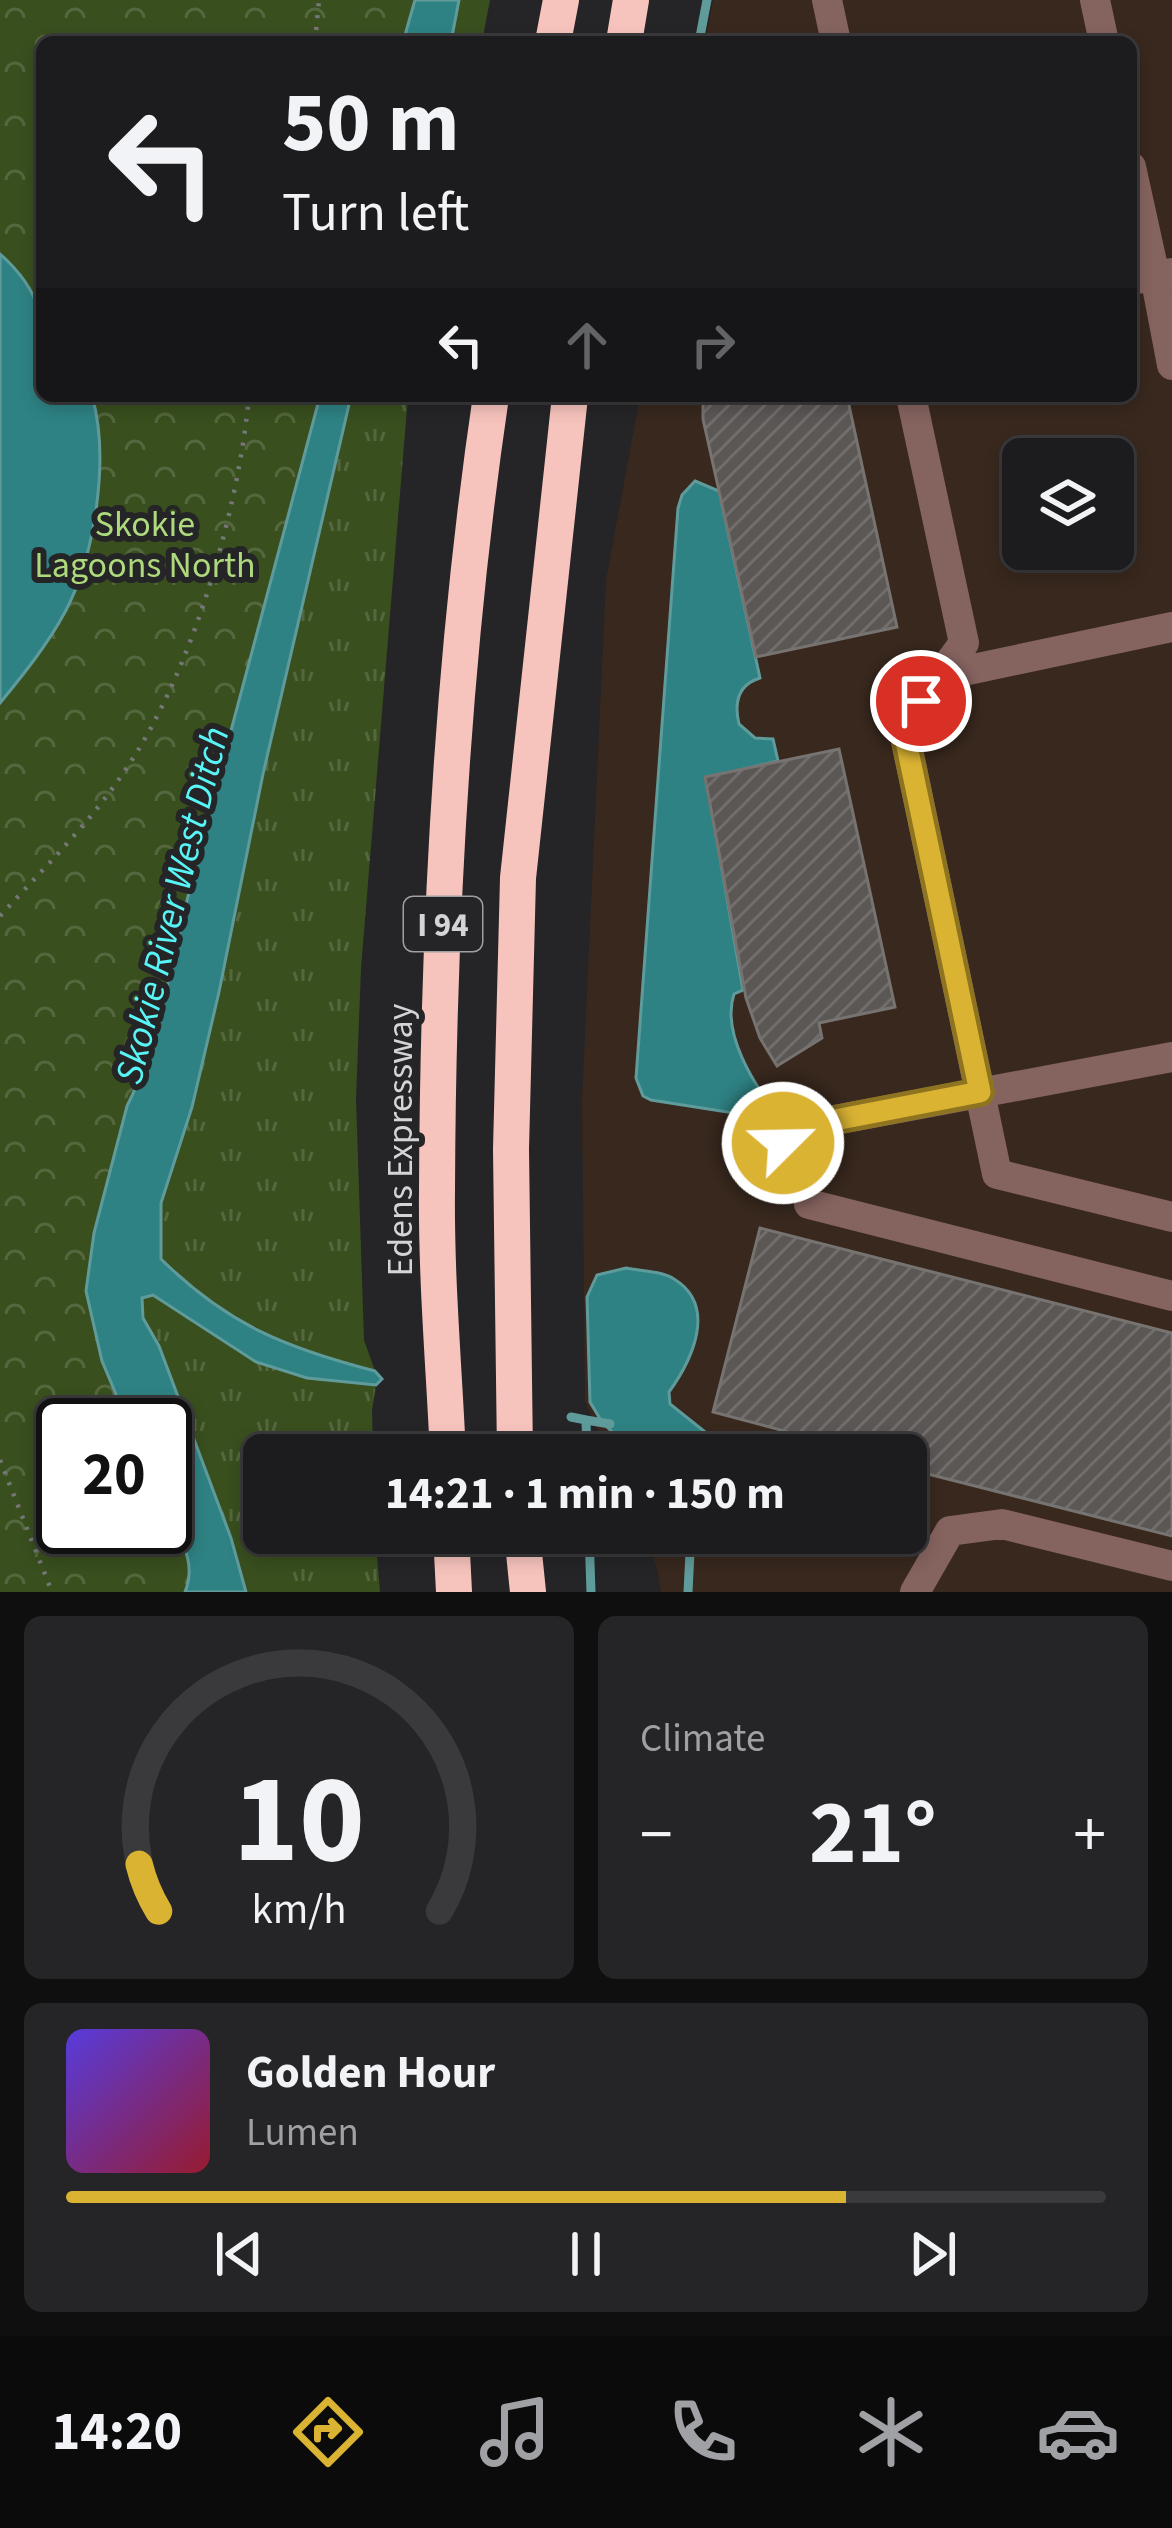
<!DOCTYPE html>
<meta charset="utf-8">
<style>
:root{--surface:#1c1b1d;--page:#252426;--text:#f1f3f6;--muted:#a0a1a4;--line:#3a393b;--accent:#dab333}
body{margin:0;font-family:"Source Sans 3",sans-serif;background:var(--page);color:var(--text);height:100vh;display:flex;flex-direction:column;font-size:45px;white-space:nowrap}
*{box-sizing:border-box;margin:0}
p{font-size:39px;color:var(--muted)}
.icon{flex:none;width:66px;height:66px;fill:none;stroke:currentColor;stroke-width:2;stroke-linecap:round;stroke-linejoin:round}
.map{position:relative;height:1592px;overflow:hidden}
.side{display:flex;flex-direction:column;gap:24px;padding:24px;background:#0f0f10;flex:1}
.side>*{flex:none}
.hud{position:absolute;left:36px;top:36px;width:1101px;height:366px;border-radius:18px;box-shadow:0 6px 18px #0003,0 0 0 3px var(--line);background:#1c1b1d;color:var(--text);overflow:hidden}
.tools{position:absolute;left:1002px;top:438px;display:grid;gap:24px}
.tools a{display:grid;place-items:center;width:132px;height:132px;border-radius:18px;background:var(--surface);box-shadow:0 6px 18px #0003,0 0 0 3px var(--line);font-size:60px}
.speed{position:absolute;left:36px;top:1398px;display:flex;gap:24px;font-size:60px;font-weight:700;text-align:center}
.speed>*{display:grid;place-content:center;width:156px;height:156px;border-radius:50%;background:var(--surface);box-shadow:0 6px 18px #0003,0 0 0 3px var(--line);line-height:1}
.speed .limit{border:6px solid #111;border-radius:18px;background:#fff;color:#111}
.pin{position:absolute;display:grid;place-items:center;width:102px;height:102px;color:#fff;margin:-51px;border:6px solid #fff;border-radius:50%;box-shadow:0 3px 12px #0007}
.me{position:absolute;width:132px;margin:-66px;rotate:67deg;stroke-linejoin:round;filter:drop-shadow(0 0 9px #0008)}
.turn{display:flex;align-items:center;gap:42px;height:252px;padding:0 48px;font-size:54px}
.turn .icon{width:156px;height:156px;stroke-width:2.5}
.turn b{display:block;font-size:84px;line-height:102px}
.lanes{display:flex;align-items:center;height:114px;padding:0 48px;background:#0003;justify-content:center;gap:60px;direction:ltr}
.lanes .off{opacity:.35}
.big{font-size:90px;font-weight:700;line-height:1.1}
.side .tile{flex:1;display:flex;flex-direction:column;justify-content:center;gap:18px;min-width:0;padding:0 42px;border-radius:18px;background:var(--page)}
.side .dial{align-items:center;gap:0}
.dial svg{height:312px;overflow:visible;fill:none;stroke:var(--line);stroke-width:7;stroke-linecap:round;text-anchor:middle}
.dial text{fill:var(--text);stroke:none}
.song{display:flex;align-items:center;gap:36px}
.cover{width:144px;height:144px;border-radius:18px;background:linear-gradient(135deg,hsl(250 70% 55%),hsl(350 70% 35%))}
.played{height:12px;border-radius:6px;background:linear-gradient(90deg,var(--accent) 75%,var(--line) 75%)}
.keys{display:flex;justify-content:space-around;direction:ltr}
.heat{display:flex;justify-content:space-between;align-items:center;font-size:66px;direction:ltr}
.side .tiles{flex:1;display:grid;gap:24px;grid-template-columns:1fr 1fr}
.tile:last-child{grid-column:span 2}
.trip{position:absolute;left:243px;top:1434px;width:684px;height:120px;border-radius:18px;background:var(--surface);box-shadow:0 6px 18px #0003,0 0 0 3px var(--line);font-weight:700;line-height:120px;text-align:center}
.dock{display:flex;height:192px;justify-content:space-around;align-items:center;background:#0b0b0c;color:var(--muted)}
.dock .icon{width:84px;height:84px}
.dock .on{color:var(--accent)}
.dock b{font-size:54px;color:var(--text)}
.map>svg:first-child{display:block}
.commercial{fill:#38281e;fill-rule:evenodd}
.grass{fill:url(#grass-tufts)}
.park{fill:url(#park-crowns)}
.water{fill:#2e8283;stroke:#609b9c;stroke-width:3}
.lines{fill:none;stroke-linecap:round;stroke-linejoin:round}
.stream{stroke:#609b9c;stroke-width:9}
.building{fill:url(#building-hatch);stroke:#767371;stroke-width:3}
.path{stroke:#777779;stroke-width:4.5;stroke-dasharray:3 9;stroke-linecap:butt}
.minor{stroke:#85635f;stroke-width:30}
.highway{stroke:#f7c4bd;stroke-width:36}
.route-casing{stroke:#8e7421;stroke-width:30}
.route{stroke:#dab333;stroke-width:21}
.labels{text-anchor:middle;stroke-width:12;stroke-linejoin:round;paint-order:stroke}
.shield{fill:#252427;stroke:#a09fa2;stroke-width:3}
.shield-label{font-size:33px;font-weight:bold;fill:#d4d4d6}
.park-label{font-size:36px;fill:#aed97d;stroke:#252427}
.street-label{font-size:36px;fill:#d4d4d6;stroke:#252427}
.water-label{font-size:39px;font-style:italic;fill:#59f5f6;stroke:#252427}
</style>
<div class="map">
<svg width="1172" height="1592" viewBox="0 0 1172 1592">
<defs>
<pattern id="grass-tufts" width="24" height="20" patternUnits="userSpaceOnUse" patternTransform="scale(3)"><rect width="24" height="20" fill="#394f1e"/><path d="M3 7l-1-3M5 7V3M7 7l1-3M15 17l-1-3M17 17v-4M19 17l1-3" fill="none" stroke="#55673e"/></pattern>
<pattern id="park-crowns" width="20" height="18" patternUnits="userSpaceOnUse" patternTransform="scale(3)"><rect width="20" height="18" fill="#394f1e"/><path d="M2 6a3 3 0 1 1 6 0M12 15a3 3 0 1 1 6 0" fill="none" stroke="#55673e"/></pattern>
<pattern id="building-hatch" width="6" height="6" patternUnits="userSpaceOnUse" patternTransform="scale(3)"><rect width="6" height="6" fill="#5a5755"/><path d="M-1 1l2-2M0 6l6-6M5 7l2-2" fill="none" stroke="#716e6d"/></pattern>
</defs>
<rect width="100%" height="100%" fill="#252427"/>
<path class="commercial" d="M713 0H1172V1592H661L657 1568 642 1533H906V1455H608L585 1401 582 1100 606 580 640 396H1131V42H705ZM1023 459H1113V549H1023Z"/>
<path class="grass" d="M459 0H490L482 42H451Z
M351 396H408L361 968 356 1099 364 1340 375 1371C281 1347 234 1327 161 1259L160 1203 192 1107 219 992 263 774Z
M152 1295 307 1378 376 1385 372 1410 373 1455H264V1533H375L380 1592H246L231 1538 159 1346 143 1318 141 1298Z"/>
<path class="park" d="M0 0H434L422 42H42V396H333L117 1235 152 1425H63V1527H165V1460L206 1592H0Z"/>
<path class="water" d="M415 0H459L451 42H403Z
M0 254C52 300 42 333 42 396H92C110 458 95 556 65 612 48 644 23 675 0 703Z
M320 396H351L263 774 219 992 192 1107 161 1203V1259C228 1325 286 1348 375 1371L382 1379 376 1385 307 1378 256 1362 153 1295 142 1298 143 1318 159 1346 231 1538 246 1592H185C199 1557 174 1534 166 1502 160 1479 165 1448 165 1425H129L102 1361 86 1291 94 1233 127 1106 151 1056 195 866Z
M695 481 719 491 760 678C737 685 734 703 739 724L755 738 773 739 778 761 706 778 743 990 734 994C721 1033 754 1085 778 1115L765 1118 651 1100 643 1096 636 1078 678 508 682 495Z
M626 1268C640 1271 662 1271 674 1279 718 1306 692 1360 669 1392L670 1404 734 1455H636L602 1422 590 1402 587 1297 597 1275Z"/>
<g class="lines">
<path class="stream" d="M699 42 707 0
M571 1417 586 1420 587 1455
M586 1420 610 1424
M589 1533 591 1592
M688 1592 691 1533"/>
</g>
<path class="building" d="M703 396H847L897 627 756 657 703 419Z
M839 749 895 1007 819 1023 822 1038 777 1066 760 1038 746 998 705 777Z
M760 1228 1172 1333V1536L924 1473 910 1530 906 1529V1455H823L826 1442 713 1412Z"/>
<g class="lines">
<path class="path" d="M315 42 319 0
M0 916C44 868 90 823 126 769 192 672 238 513 249 396
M0 1460 52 1592"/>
<path class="minor" d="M827 0 836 42
M1095 0 1104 42
M1131 167 1155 276 1131 280
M1172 273 1155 276 1172 365
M911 396 964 643 903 726 997 1174 1172 1217
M940 676 1172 627
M783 1143 835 1120 1172 1057
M809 1204 1172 1296
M915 1592 950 1531 1002 1524 1172 1566"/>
<path class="highway" d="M553 42 561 0
M624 42 631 0
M448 1455C444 1367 436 1278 437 1190 438 924 452 659 491 396
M515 1455 511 1149 518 878 570 396
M451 1533 454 1592
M522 1533 528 1592"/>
</g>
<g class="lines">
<defs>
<path id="route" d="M783 1143 835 1120 980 1092 903 727 921 701"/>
</defs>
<use href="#route" class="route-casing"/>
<use href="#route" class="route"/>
</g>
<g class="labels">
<rect class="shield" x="404" y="897" width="78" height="54" rx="9"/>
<g class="shield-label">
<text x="443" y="936">I 94</text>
</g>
<g class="park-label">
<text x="145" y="536">Skokie<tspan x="145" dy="41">Lagoons North</tspan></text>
</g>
<g class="street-label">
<text transform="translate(399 1140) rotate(-90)" y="13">Edens Expressway</text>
</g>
<g class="water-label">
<text transform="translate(171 905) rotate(-76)" y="14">Skokie River West Ditch</text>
</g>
</g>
</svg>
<div class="tools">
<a><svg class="icon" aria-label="layers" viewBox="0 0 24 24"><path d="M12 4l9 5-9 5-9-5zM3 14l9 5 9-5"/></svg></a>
</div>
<div class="speed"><div class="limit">20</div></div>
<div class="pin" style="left:921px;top:701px;background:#d93025"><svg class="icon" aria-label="arrive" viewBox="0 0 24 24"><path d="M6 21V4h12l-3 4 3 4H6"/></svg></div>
<svg class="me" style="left:783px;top:1143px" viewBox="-20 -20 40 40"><circle r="17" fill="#dab333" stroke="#fff" stroke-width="3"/><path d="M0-11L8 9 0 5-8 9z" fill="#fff"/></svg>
<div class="trip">14:21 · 1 min · 150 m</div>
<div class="hud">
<div class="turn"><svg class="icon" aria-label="left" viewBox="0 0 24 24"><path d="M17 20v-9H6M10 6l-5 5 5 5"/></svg><div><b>50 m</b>Turn left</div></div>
<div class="lanes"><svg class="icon" aria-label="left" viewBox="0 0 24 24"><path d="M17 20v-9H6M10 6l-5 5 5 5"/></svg><svg class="icon off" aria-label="ahead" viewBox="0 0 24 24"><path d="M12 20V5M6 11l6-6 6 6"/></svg><svg class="icon off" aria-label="right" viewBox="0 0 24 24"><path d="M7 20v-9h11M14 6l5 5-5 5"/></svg></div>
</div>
</div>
<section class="side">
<div class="tiles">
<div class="tile dial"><svg viewBox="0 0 100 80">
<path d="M14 69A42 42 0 1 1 86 69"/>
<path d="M14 69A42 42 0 0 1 9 57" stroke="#dab333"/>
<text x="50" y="56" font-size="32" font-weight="700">10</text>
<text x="50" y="72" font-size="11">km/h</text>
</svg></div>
<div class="tile"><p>Climate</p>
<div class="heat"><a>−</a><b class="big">21°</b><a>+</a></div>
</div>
<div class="tile">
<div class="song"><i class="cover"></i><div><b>Golden Hour</b><p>Lumen</p></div></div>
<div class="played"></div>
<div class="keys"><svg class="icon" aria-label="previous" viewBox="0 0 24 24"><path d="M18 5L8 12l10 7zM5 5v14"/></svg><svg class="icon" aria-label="pause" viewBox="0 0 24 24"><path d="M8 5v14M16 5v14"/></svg><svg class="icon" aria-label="next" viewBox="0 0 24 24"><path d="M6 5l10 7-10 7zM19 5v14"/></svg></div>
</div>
</div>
</section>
<nav class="dock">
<b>14:20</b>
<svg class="icon on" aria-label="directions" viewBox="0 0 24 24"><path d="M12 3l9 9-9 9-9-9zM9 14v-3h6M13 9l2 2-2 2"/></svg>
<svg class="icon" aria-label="music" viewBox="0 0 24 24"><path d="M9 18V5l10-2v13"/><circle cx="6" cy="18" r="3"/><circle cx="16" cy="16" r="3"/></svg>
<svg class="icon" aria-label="phone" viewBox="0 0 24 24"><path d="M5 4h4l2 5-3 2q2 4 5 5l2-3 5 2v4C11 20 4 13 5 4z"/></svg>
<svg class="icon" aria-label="climate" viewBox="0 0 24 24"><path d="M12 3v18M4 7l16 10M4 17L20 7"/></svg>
<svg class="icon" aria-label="car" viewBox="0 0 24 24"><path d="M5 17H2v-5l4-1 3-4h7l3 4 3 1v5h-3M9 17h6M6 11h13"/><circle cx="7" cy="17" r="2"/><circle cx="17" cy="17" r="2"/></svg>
</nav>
